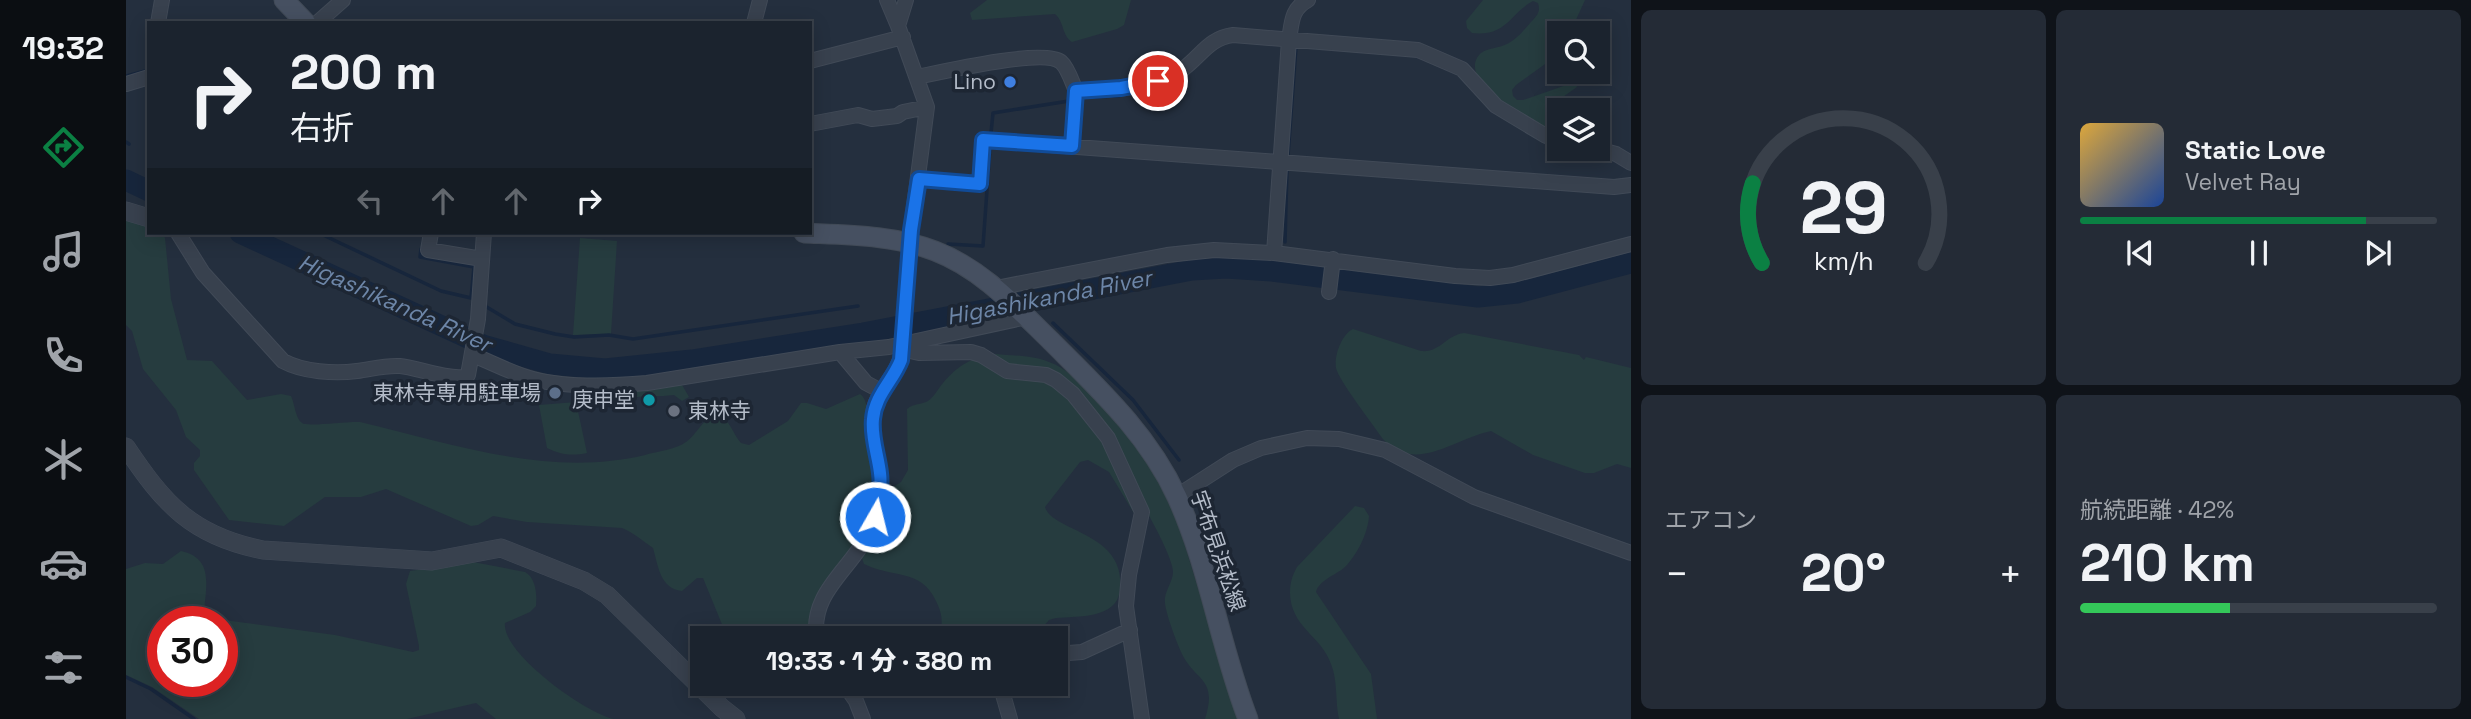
<!DOCTYPE html>
<html lang="ja">
<meta charset="utf-8">
<style>
:root{--surface:#1b232e;--page:#242b36;--text:#f1f3f6;--muted:#a0a4aa;--line:#39404a;--accent:#0b8043}
body{margin:0;font-family:"Space Grotesk","Noto Sans JP",sans-serif;background:var(--page);color:var(--text);height:100vh;display:flex;flex-direction:column;font-size:26px;white-space:nowrap}
*{box-sizing:border-box;margin:0}
p{font-size:23px;color:var(--muted)}
.icon{flex:none;width:38px;height:38px;fill:none;stroke:currentColor;stroke-width:2;stroke-linecap:round;stroke-linejoin:round}
.map{position:relative;flex:1;overflow:hidden}
.drawer{display:flex;flex-direction:column;gap:10px;padding:10px;background:#0f1319;width:840px}
.drawer>*{flex:none}
.banner{position:absolute;left:21px;top:21px;width:665px;height:214px;border-radius:0px;box-shadow:0 4px 18px #0003,0 0 0 2px var(--line);background:#1b232e;color:var(--text);overflow:hidden}
.tools{position:absolute;left:1421px;top:21px;display:grid;gap:14px}
.tools a{display:grid;place-items:center;width:63px;height:63px;border-radius:0px;background:var(--surface);box-shadow:0 4px 18px #0003,0 0 0 2px var(--line);font-size:35px}
.speed{position:absolute;left:21px;top:606px;display:flex;gap:14px;font-size:35px;font-weight:700;text-align:center}
.speed>*{display:grid;place-content:center;width:91px;height:91px;border-radius:50%;background:var(--surface);box-shadow:0 4px 18px #0003,0 0 0 2px var(--line);line-height:1}
.speed .limit{border:10px solid #d22;background:#fff;color:#111}
.pin{position:absolute;display:grid;place-items:center;width:60px;height:60px;color:#fff;margin:-30px;border:4px solid #fff;border-radius:50%;box-shadow:0 2px 7px #0007}
.me{position:absolute;width:77px;margin:-38px;rotate:8deg;stroke-linejoin:round;filter:drop-shadow(0 0 5px #0008)}
.turn{display:flex;align-items:center;gap:24px;height:147px;padding:0 28px;font-size:32px}
.turn .icon{width:91px;height:91px;stroke-width:2.5}
.turn b{display:block;font-size:49px;line-height:60px}
.lanes{display:flex;align-items:center;height:66px;padding:0 28px;background:#0003;justify-content:center;gap:35px;direction:ltr}
.lanes .off{opacity:.35}
.big{font-size:52px;font-weight:800;line-height:1.1}
.drawer .card{flex:1;display:flex;flex-direction:column;justify-content:center;gap:10px;min-width:0;padding:0 24px;border-radius:10px;background:var(--page)}
.drawer .dial{align-items:center;gap:0}
.dial svg{height:182px;overflow:visible;fill:none;stroke:var(--line);stroke-width:7;stroke-linecap:round;text-anchor:middle}
.dial text{fill:var(--text);stroke:none}
.song{display:flex;align-items:center;gap:21px}
.cover{width:84px;height:84px;border-radius:10px;background:linear-gradient(135deg,hsl(40 70% 55%),hsl(220 70% 35%))}
.played{height:7px;border-radius:4px;background:linear-gradient(90deg,var(--accent) 80%,var(--line) 80%)}
.keys{display:flex;justify-content:space-around;direction:ltr}
.heat{display:flex;justify-content:space-between;align-items:center;font-size:38px;direction:ltr}
.charge{height:10px;border-radius:5px;background:linear-gradient(90deg,#34c759 42%,var(--line) 0)}
.drawer .tiles{flex:1;display:grid;gap:10px;grid-template-columns:repeat(2,1fr)}
.trip{position:absolute;left:564px;top:626px;width:378px;height:70px;border-radius:0px;background:var(--surface);box-shadow:0 4px 18px #0003,0 0 0 2px var(--line);font-weight:800;line-height:70px;text-align:center}
main{display:flex;flex:1;min-height:0}
.menu{display:flex;flex-direction:column;width:126px;justify-content:space-around;align-items:center;background:#0b0e12;color:var(--muted)}
.menu .icon{width:49px;height:49px}
.menu .on{color:var(--accent)}
.menu b{font-size:32px;color:var(--text)}
.map>svg:first-child{display:block}
.green{fill:#263c3f;fill-rule:evenodd}
.lines{fill:none;stroke-linecap:round;stroke-linejoin:round}
.stream{stroke:#17263c;stroke-width:3.5}
.river{stroke:#17263c;stroke-width:21}
.minor-casing{stroke:#414a57;stroke-width:16}
.tertiary-casing{stroke:#414a57;stroke-width:19}
.secondary-casing{stroke:#414a57;stroke-width:21}
.minor{stroke:#38414e;stroke-width:14}
.tertiary{stroke:#38414e;stroke-width:18}
.secondary{stroke:#465061;stroke-width:19}
.route-casing{stroke:#114b97;stroke-width:18}
.route{stroke:#1a73e8;stroke-width:12}
.shop-dot{fill:#3f7fe0;stroke:#1d2633;stroke-width:2.5}
.service-dot{fill:#5c6f8a;stroke:#1d2633;stroke-width:2.5}
.culture-dot{fill:#0f9aa8;stroke:#1d2633;stroke-width:2.5}
.worship-dot{fill:#6b7280;stroke:#1d2633;stroke-width:2.5}
.labels{text-anchor:middle;stroke-width:7;stroke-linejoin:round;paint-order:stroke}
.poi-label{font-size:21px;fill:#b4bcc9;stroke:#1d2633;text-anchor:end}
.street-label{font-size:21px;fill:#b4bcc9;stroke:#1d2633}
.water-label{font-size:23px;font-style:italic;fill:#6d86a8;stroke:#1d2633}
</style>
<main>
<nav class="menu">
<b>19:32</b>
<svg class="icon on" aria-label="directions" viewBox="0 0 24 24"><path d="M12 3l9 9-9 9-9-9zM9 14v-3h6M13 9l2 2-2 2"/></svg>
<svg class="icon" aria-label="music" viewBox="0 0 24 24"><path d="M9 18V5l10-2v13"/><circle cx="6" cy="18" r="3"/><circle cx="16" cy="16" r="3"/></svg>
<svg class="icon" aria-label="phone" viewBox="0 0 24 24"><path d="M5 4h4l2 5-3 2q2 4 5 5l2-3 5 2v4C11 20 4 13 5 4z"/></svg>
<svg class="icon" aria-label="climate" viewBox="0 0 24 24"><path d="M12 3v18M4 7l16 10M4 17L20 7"/></svg>
<svg class="icon" aria-label="car" viewBox="0 0 24 24"><path d="M5 17H2v-5l4-1 3-4h7l3 4 3 1v5h-3M9 17h6M6 11h13"/><circle cx="7" cy="17" r="2"/><circle cx="17" cy="17" r="2"/></svg>
<svg class="icon" aria-label="filters" viewBox="0 0 24 24"><path d="M4 7h16M4 17h16"/><circle cx="9" cy="7" r="2"/><circle cx="15" cy="17" r="2"/></svg>
</nav>
<div class="map">
<svg width="1505" height="719" viewBox="0 0 1505 719">
<rect width="100%" height="100%" fill="#242f3e"/>
<path class="green" d="M861 0H1005L998 25 991 29 946 42C936 36 938 21 929 14L846 20 844 13Z
M1357 0H1459L1444 33H1433V54L1390 85 1386 90 1387 96 1391 100H1397L1449 82 1451 87 1434 99C1431 112 1435 123 1421 130 1406 121 1387 114 1373 103 1361 94 1338 68 1355 53 1362 48 1373 48 1381 44 1391 39 1398 30 1405 22 1411 15 1415 12 1412 3L1407 1C1384 13 1381 37 1346 33L1341 28 1340 21Z
M0 217 23 225V233H36L39 238 45 299 61 360 86 361 121 400 155 394 165 396C169 404 169 418 176 423 181 427 222 421 234 422 327 444 423 478 519 455 532 451 549 450 560 442 571 436 581 408 597 418 605 423 608 436 615 443L623 445 662 421 675 403H681L700 409 734 394C745 402 740 423 741 435 745 463 752 487 743 515 728 561 676 586 684 639H602L577 578H571L556 591C534 589 532 565 527 548 517 541 508 533 496 528L401 522 367 516 352 525 345 526 260 489 235 497H199L158 526 103 520 68 470V463L74 456V450L60 437 50 410 17 369 6 331 0 325Z
M454 238 491 241 485 334 447 335Z
M1227 329 1295 351C1314 353 1320 335 1338 333L1453 355 1458 360 1460 357 1505 368V468L1491 464 1468 473H1459L1407 455 1365 431C1327 439 1289 475 1256 438 1247 424 1213 381 1210 368 1208 355 1216 334 1227 329Z
M870 354C887 356 907 355 923 362 940 368 953 382 965 394 1007 436 1038 483 1057 539L1112 719H1079C1092 678 1070 682 1056 654 1051 643 1037 608 1039 598 1040 589 1047 581 1047 572 1047 558 1024 518 1017 504L1009 515 983 472 962 460 954 462 919 507C926 532 1001 532 994 590 991 619 952 616 930 618L923 620 909 636C896 636 887 629 876 639H813C817 623 817 615 810 601 795 568 765 578 738 564L736 558 755 519 764 489 775 482 782 470 781 409C788 403 795 405 802 401 808 397 812 389 817 383 832 365 846 357 870 354Z
M555 383 563 397 556 401 548 395C533 397 521 395 506 398L501 395 505 391Z
M450 402 461 453C446 456 435 455 421 448L413 405Z
M1229 506 1238 508 1243 516C1242 533 1231 555 1219 567 1210 575 1193 580 1190 592L1245 674 1251 719H1213C1209 701 1212 681 1205 664 1195 635 1165 628 1164 593 1164 583 1166 576 1171 567Z
M55 551C88 558 80 586 78 612L79 616 83 618 209 635 287 652 293 650V646L280 584 284 571 347 562 399 572C410 578 411 594 410 606L404 612 379 623C375 653 461 714 488 719H370L350 703 281 719H73L26 687 0 675V569L19 563 37 564ZM37 621H96V681H37Z"/>
<g class="lines">
<path class="stream" d="M0 76 19 71
M962 97 993 96
M865 133 867 113 943 101
M0 142 3 144
M1162 155 1170 47
M193 233 315 291 345 298 348 267 294 257 295 249
M1159 242 1161 169
M822 244 857 246 864 148
M922 297 923 304
M359 306 389 324 429 334 448 337 483 335 507 339 732 306
M927 323 1007 400 1053 460
M0 677 25 689 68 719"/>
<path class="river" d="M0 180 23 191
M114 233 357 345 424 364 479 369 566 360 737 333 1066 270 1100 268 1146 271 1352 297 1391 293 1505 263"/>
<defs>
<path id="minor" d="M32 23 36 0
M191 23 217 0
M628 23 634 0
M772 26 780 0
M684 61 777 37
M791 77C815 72 918 48 935 62 942 68 946 82 950 91 985 89 1028 91 1057 69 1075 56 1083 38 1107 35L1292 50 1336 69 1370 106 1420 136 1433 139
M0 84 23 77
M684 124 732 115 746 119 771 116 777 112 801 107
M946 146 950 91
M1472 149 1490 154 1505 163
M793 179 854 184 857 140 1488 187 1505 185
M52 233 77 273 157 361C177 372 209 374 231 371 246 369 259 365 274 366 290 367 330 383 342 375L352 319 358 233
M305 233 302 250 356 259
M1148 253 1163 40C1166 22 1165 9 1182 0
M870 288 1041 255 1088 250 1148 253 1329 276 1364 278 1387 275 1505 244
M1203 292 1207 259
M776 344 784 351 793 353 845 352 855 355 881 371 920 375 930 380 947 394 982 438 1016 512 1003 575 1000 606 1016 719
M714 352 740 383 755 391
M347 355C367 363 387 374 407 379 441 388 487 386 521 383L714 352 763 347 901 317
M1051 496 1107 460 1135 448 1181 438 1213 439 1259 450 1348 497 1505 553
M691 639C683 592 726 569 744 531 752 513 757 492 754 473 752 451 743 430 748 408 754 386 773 374 776 351L785 230 801 107 772 26 761 0
M929 654 956 652 1004 630
M718 684 730 701 737 719
M874 684 884 719"/>
<path id="tertiary" d="M0 211 23 218
M0 447C38 504 66 536 137 550L306 561 375 548 458 581 481 595 596 708 610 719"/>
<path id="secondary" d="M158 0 180 23
M678 233C722 235 768 235 809 251 856 269 890 307 925 341 973 389 1022 434 1051 497 1083 567 1094 647 1122 719"/>
</defs>
<use href="#minor" class="minor-casing"/>
<use href="#tertiary" class="tertiary-casing"/>
<use href="#secondary" class="secondary-casing"/>
<use href="#minor" class="minor"/>
<use href="#tertiary" class="tertiary"/>
<use href="#secondary" class="secondary"/>
</g>
<g class="lines">
<defs>
<path id="route" d="M749 517C753 502 756 488 754 473 752 455 745 437 747 419 749 395 767 381 775 360L785 230 793 179 854 184 857 140 946 146 950 91 995 88 1032 81"/>
</defs>
<use href="#route" class="route-casing"/>
<use href="#route" class="route"/>
</g>
<circle class="shop-dot" cx="884" cy="82" r="7"/>
<circle class="service-dot" cx="429" cy="393" r="7"/>
<circle class="culture-dot" cx="523" cy="400" r="7"/>
<circle class="worship-dot" cx="548" cy="411" r="7"/>
<g class="labels">
<g class="poi-label">
<text x="870" y="89">Lino</text>
<text x="415" y="400">東林寺専用駐車場</text>
<text x="509" y="407">庚申堂</text>
<text x="562" y="418" text-anchor="start">東林寺</text>
</g>
<g class="street-label">
<text transform="translate(1092 551) rotate(71)" y="7">宇布見浜松線</text>
</g>
<g class="water-label">
<text transform="translate(923 297) rotate(-11)" y="8">Higashikanda River</text>
<text transform="translate(269 303) rotate(24)" y="8">Higashikanda River</text>
</g>
</g>
</svg>
<div class="tools">
<a><svg class="icon" aria-label="search" viewBox="0 0 24 24"><circle cx="10" cy="10" r="6"/><path d="M15 15l6 6"/></svg></a>
<a><svg class="icon" aria-label="layers" viewBox="0 0 24 24"><path d="M12 4l9 5-9 5-9-5zM3 14l9 5 9-5"/></svg></a>
</div>
<div class="speed"><div class="limit">30</div></div>
<div class="pin" style="left:1032px;top:81px;background:#d93025"><svg class="icon" aria-label="arrive" viewBox="0 0 24 24"><path d="M6 21V4h12l-3 4 3 4H6"/></svg></div>
<svg class="me" style="left:749px;top:517px" viewBox="-20 -20 40 40"><circle r="17" fill="#1a73e8" stroke="#fff" stroke-width="3"/><path d="M0-11L8 9 0 5-8 9z" fill="#fff"/></svg>
<div class="trip">19:33 · 1 分 · 380 m</div>
<div class="banner">
<div class="turn"><svg class="icon" aria-label="right" viewBox="0 0 24 24"><path d="M7 20v-9h11M14 6l5 5-5 5"/></svg><div><b>200 m</b>右折</div></div>
<div class="lanes"><svg class="icon off" aria-label="left" viewBox="0 0 24 24"><path d="M17 20v-9H6M10 6l-5 5 5 5"/></svg><svg class="icon off" aria-label="ahead" viewBox="0 0 24 24"><path d="M12 20V5M6 11l6-6 6 6"/></svg><svg class="icon off" aria-label="ahead" viewBox="0 0 24 24"><path d="M12 20V5M6 11l6-6 6 6"/></svg><svg class="icon" aria-label="right" viewBox="0 0 24 24"><path d="M7 20v-9h11M14 6l5 5-5 5"/></svg></div>
</div>
</div>
<section class="drawer">
<div class="tiles">
<div class="card dial"><svg viewBox="0 0 100 80">
<path d="M14 69A42 42 0 1 1 86 69"/>
<path d="M14 69A42 42 0 0 1 10 34" stroke="#0b8043"/>
<text x="50" y="56" font-size="32" font-weight="700">29</text>
<text x="50" y="72" font-size="11">km/h</text>
</svg></div>
<div class="card">
<div class="song"><i class="cover"></i><div><b>Static Love</b><p>Velvet Ray</p></div></div>
<div class="played"></div>
<div class="keys"><svg class="icon" aria-label="previous" viewBox="0 0 24 24"><path d="M18 5L8 12l10 7zM5 5v14"/></svg><svg class="icon" aria-label="pause" viewBox="0 0 24 24"><path d="M8 5v14M16 5v14"/></svg><svg class="icon" aria-label="next" viewBox="0 0 24 24"><path d="M6 5l10 7-10 7zM19 5v14"/></svg></div>
</div>
<div class="card"><p>エアコン</p>
<div class="heat"><a>−</a><b class="big">20°</b><a>+</a></div>
</div>
<div class="card"><p>航続距離 · 42%</p><b class="big">210 km</b><div class="charge"></div></div>
</div>
</section>
</main>
